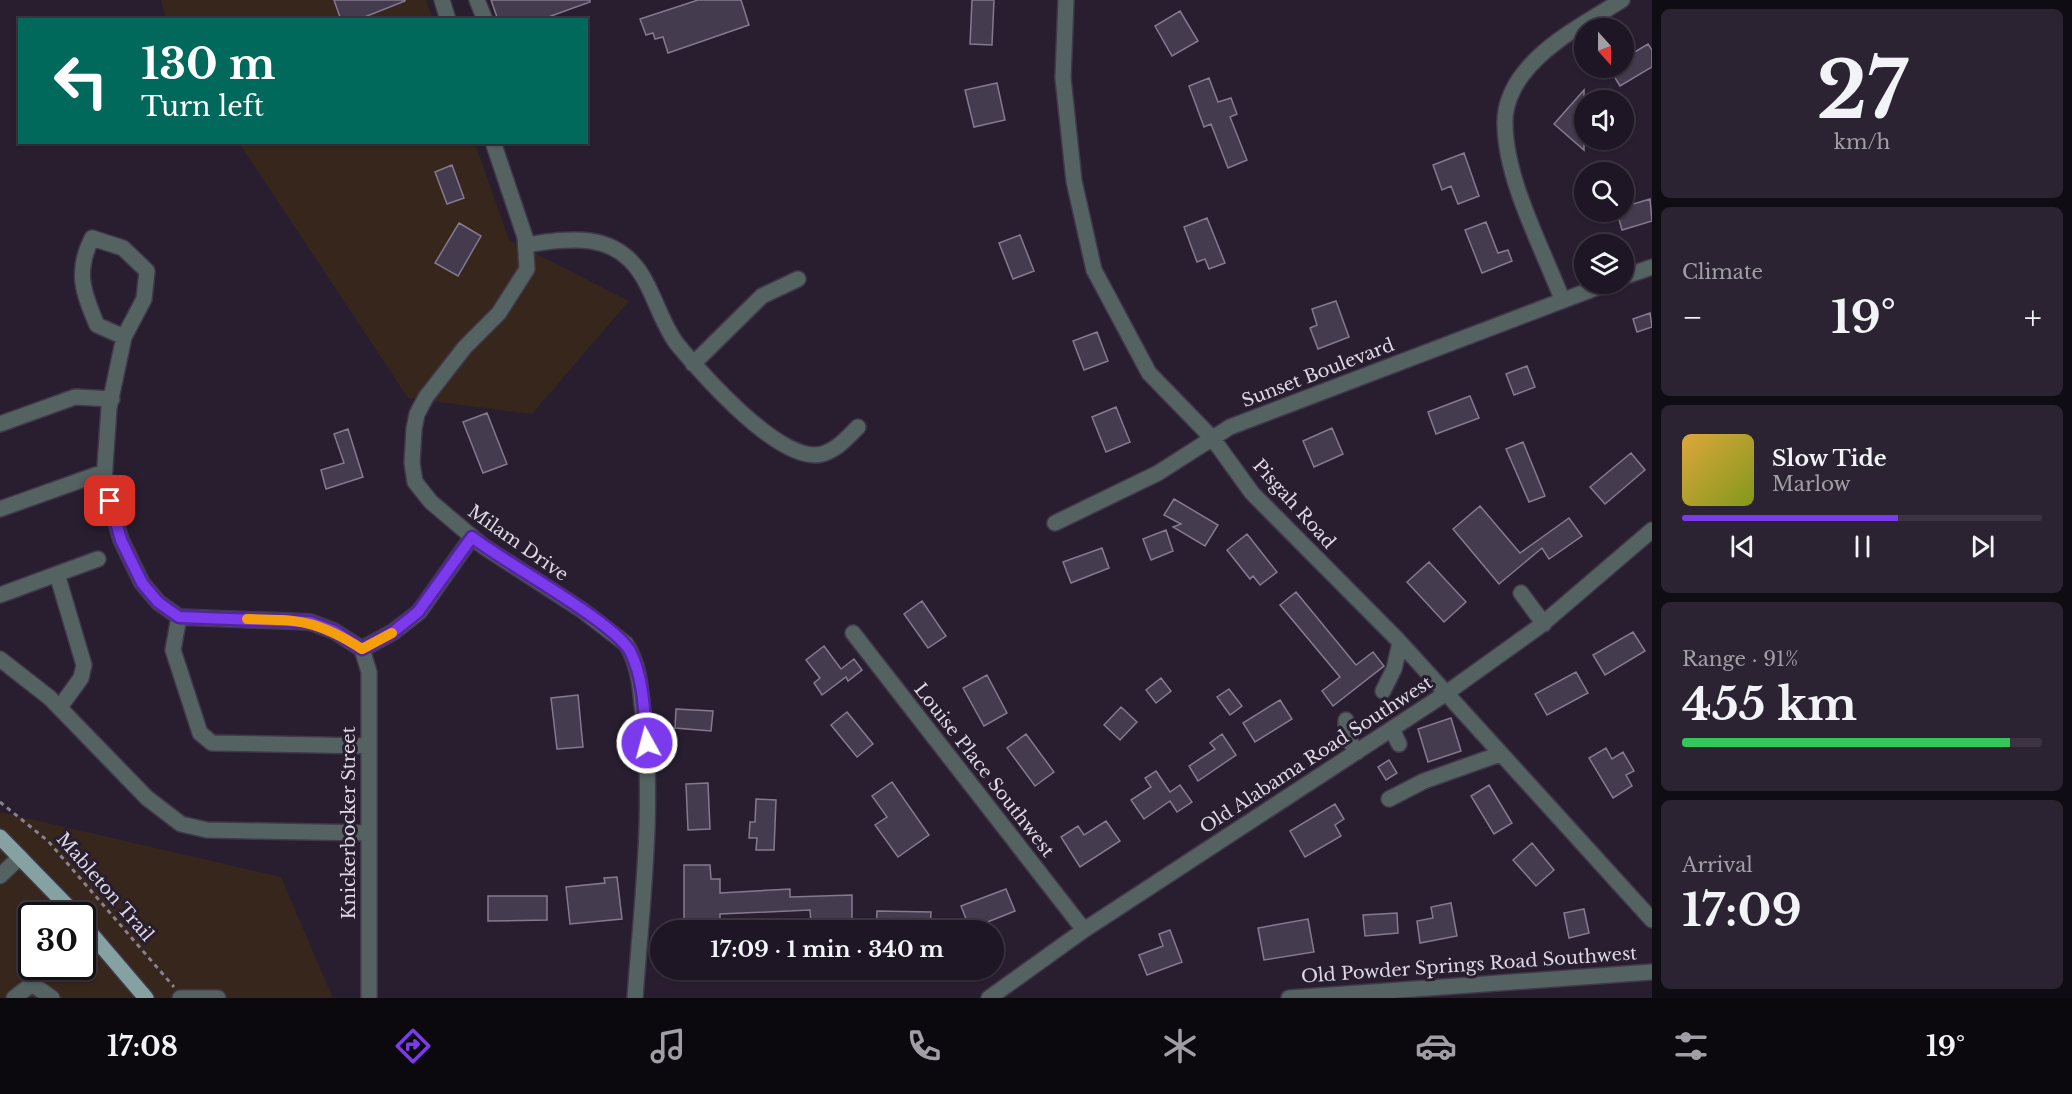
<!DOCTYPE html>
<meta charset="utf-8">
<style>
:root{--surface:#1e1624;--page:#2b2331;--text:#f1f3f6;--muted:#a19fa6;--line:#3c3541;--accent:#7c3aed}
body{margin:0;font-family:"Libre Baskerville",serif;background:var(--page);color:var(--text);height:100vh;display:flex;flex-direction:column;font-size:22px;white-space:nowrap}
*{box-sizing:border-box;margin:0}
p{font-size:20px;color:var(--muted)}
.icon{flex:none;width:33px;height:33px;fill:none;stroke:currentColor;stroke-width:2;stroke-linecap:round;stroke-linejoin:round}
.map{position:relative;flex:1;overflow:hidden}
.drawer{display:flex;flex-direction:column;gap:9px;padding:9px;background:#100c14;width:420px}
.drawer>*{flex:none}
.guide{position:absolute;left:18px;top:18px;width:570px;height:126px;border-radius:0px;box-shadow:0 2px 4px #0004,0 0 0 2px var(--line);background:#00695c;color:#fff;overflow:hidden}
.needle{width:39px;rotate:159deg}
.fabs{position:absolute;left:1574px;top:18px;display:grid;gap:12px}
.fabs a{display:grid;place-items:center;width:60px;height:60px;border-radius:50%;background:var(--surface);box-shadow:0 2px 4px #0004,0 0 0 2px var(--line);font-size:30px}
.speed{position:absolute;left:18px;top:902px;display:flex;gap:12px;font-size:30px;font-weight:700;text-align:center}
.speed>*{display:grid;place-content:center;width:78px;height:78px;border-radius:50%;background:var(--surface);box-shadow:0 2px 4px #0004,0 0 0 2px var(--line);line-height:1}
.speed .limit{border:3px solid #111;border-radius:9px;background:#fff;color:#111}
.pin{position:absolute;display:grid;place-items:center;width:51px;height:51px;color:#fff;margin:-26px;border-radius:12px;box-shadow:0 3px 9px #0006}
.me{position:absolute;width:66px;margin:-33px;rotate:353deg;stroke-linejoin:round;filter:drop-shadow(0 0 4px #0008)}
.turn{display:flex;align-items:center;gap:21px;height:126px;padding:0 24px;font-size:27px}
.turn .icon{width:78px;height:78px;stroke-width:2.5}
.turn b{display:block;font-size:42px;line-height:51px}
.big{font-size:45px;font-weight:700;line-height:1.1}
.drawer .card{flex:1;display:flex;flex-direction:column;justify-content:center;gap:9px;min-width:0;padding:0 21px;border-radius:9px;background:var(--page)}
.drawer .dial{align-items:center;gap:0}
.dial b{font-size:78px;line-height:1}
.song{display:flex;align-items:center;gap:18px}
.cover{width:72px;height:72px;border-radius:9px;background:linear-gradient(135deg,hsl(40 70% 55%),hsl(70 70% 35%))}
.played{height:6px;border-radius:3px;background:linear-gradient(90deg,var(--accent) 60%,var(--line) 60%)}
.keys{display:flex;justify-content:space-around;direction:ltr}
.heat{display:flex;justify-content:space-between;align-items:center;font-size:33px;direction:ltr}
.charge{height:9px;border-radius:4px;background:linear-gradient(90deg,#34c759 91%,var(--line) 0)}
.trip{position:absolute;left:650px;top:920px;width:354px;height:60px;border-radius:30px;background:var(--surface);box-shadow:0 2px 4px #0004,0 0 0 2px var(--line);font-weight:700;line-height:60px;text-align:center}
.menu{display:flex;height:96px;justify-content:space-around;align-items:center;background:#0c090e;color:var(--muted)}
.menu .icon{width:42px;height:42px}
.menu .selected{color:var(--accent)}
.menu b{font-size:27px;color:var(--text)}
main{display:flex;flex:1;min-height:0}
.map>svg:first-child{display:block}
.commercial{fill:#36261c;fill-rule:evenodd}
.building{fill:#453b4e;stroke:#85798f;stroke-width:1.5}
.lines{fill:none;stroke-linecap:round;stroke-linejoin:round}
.minor-casing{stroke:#413849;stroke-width:18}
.major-casing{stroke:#413849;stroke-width:18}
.path{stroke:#898190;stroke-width:3;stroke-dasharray:4.5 4.5;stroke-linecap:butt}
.minor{stroke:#556262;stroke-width:15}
.major{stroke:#86a1a1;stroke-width:15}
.route-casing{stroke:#51269a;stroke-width:15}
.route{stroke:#7c3aed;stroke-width:10}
.slow{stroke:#f59e0b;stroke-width:10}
.labels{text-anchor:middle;stroke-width:6;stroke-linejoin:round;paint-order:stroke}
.street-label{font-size:18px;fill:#ded8e4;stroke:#281e30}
</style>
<main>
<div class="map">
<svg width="1652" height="998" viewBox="0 0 1652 998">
<rect width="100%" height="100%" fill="#281e30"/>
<path class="commercial" d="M161 0H426L433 19H166Z
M239 143H475L509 240 629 301 532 414 408 398Z
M0 812 281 877 333 998H0ZM32 915H82V966H32Z"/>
<path class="building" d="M334 0H405V1L357 20H341Z
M491 0H590V2L540 20H498Z
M698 0H741L749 25 668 53 663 37 655 39 653 33 646 35 640 19Z
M972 0H994L992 45 970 44Z
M1180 11 1198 41 1172 56 1155 26Z
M1648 44 1652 50V67L1620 86 1609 68H1623V59Z
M1209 78 1218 102 1231 98 1237 114 1230 117 1247 160 1228 168 1211 124 1204 127 1189 86Z
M997 83 1005 120 974 127 965 90Z
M1584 90V150L1554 124Z
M1464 153 1479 196 1458 204 1451 186 1442 190 1433 165Z
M452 165 464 198 447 204 435 172Z
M1650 199 1652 221 1622 230 1617 212H1623V207Z
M1207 218 1225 263 1209 269 1205 259 1197 262 1184 227Z
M1486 222 1498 253 1508 250 1512 261 1482 273 1465 230Z
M459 223 481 236 458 276 435 263Z
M1020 235 1034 271 1013 279 999 243Z
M1336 301 1349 337 1318 349 1310 328 1317 325 1312 309Z
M1650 313 1652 327 1637 332 1633 319Z
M1097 332 1108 361 1084 370 1073 341Z
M1527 366 1535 387 1514 395 1506 374Z
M1470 396 1479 418 1436 434 1428 412Z
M1116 407 1130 442 1106 452 1092 417Z
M487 413 507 464 483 473 463 422Z
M1332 428 1343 454 1314 467 1303 441Z
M348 429 363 477 326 489 321 470 344 463 334 434Z
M1523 442 1545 496 1529 502 1506 449Z
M1631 453 1645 470 1605 504 1590 487Z
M1174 499 1218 525 1205 546 1173 527 1181 524 1164 515Z
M1480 506 1520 553 1569 518 1582 536 1549 559 1542 548 1499 584 1453 529Z
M1166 530 1173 551 1151 560 1143 539Z
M1247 534 1277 572 1260 585 1253 576 1250 579 1227 550Z
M1102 548 1109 568 1071 583 1063 562Z
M1429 562 1466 602 1444 622 1407 582Z
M1296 592 1356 665 1373 652 1384 666 1333 706 1322 691 1340 677 1280 605Z
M922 601 946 636 928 648 904 614Z
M1633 632 1645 651 1605 675 1593 655Z
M824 646 841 669 854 659 862 670 848 681 846 677 822 695 814 683 820 678 806 660Z
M1576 672 1588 693 1547 715 1535 694Z
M987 675 1007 713 984 726 963 688Z
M1161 678 1171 691 1156 703 1146 690Z
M1229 689 1242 706 1230 715 1217 697Z
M578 695 583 747 557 749 551 698Z
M1280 700 1292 719 1255 742 1243 723Z
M1121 707 1137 722 1120 740 1104 725Z
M676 709 713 711 711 731 675 728Z
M847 712 873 744 857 757 831 725Z
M1451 718 1461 751 1428 762 1418 729Z
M1026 734 1054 772 1035 786 1007 748Z
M1222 734 1236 755 1198 781 1189 766 1215 749 1210 743Z
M1606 748 1612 759 1623 752 1634 771 1626 775 1632 786 1613 798 1589 758Z
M1389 760 1397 773 1386 780 1378 767Z
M1156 771 1170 792 1180 785 1192 802 1177 812 1170 801 1144 819 1131 800 1151 787 1145 778Z
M892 782 929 835 898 857 875 825 887 817 872 796Z
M708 783 710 829 688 830 686 784Z
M1489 785 1512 823 1494 834 1471 796Z
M756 799 776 800 774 850H756L757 838H749L750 822H755Z
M1335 804 1344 819 1335 825 1341 836 1305 857 1290 831Z
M1106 821 1120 841 1080 867 1061 837 1078 826 1084 835Z
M1532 843 1554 870 1536 886 1513 860Z
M684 865H710L711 879H720V893L790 889V897L852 895V922L811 923 810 910 720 914V930H684Z
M617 877 622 919 570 924 566 887 605 883 604 878Z
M1006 889 1015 911 970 929 961 906Z
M488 896H547V920L488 921Z
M1451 903 1457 936 1420 943 1417 921 1433 918 1431 907Z
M1584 909 1589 933 1569 938 1564 913Z
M877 911 931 912 930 930H876Z
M1397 913 1398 933 1365 936 1363 915Z
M1308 919 1314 952 1264 960 1258 928Z
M1170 930 1182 962 1147 975 1139 955 1163 946 1159 934Z"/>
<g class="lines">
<defs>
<path id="minor" d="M442 0 448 20
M477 0 485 20
M1066 0 1063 78 1074 181 1094 270 1149 373 1213 439 1252 493 1397 639 1652 920
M493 142 525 237 527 269 499 313 465 347 426 397 417 414 414 429 412 463 415 482 431 502 483 546 582 610 626 644C638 663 640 683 642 705 655 802 642 901 635 998
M526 245C571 238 616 231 643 277 656 299 662 324 677 344 702 374 781 465 822 454 837 450 848 437 858 427
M1623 277 1652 267
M1562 299C1542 247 1506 181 1505 125 1504 107 1512 88 1523 74 1547 42 1589 21 1622 0
M124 337 144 299 147 271 123 248 92 238C75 272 83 292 97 325L124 337 109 408 104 481 121 540 142 583 158 602 179 617 310 622 334 631 362 649
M693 364 762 296 798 279
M0 424 75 397 112 399
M0 509 104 472
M1055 523 1158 473 1230 427 1606 284
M57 574 98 559
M1521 593 1544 624
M0 595 57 574 84 665 81 678 60 707
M179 617 173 650 200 733 212 743 369 746
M853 633 1084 930
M362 649 369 672V998
M362 649 393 632 419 612 472 537
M0 659 50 698 147 798 181 824 207 830 368 833
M1383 691 1394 669 1400 643
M1346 720V736L1357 752
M1392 729 1399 744
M1389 799 1424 781 1500 754
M0 876 20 857
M32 984 52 998
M14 998 32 984 45 966
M180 998H218
M989 998 1084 930 1445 694 1540 626 1652 530
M1289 998 1652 972"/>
<path id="major" d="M0 837 76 915
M82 923 146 998"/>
</defs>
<use href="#minor" class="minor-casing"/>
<use href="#major" class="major-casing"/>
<path class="path" d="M0 802 48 841 174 987"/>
<use href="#minor" class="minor"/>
<use href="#major" class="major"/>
</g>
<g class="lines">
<defs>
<path id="route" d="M110 501 121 540 142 583 158 602 179 617 310 622 334 631 362 649 393 632 418 612 472 537C503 562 618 624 631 653 644 680 644 714 647 743"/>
</defs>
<use href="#route" class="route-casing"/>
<use href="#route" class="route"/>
<path class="slow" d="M247 619C300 620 317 620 362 649L392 633"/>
</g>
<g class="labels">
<g class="street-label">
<text transform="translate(1318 373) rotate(-21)" y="6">Sunset Boulevard</text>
<text transform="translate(1294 504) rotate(48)" y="6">Pisgah Road</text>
<text transform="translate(518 543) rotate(35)" y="6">Milam Drive</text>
<text transform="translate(1316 755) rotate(-33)" y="6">Old Alabama Road Southwest</text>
<text transform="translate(984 770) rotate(52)" y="6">Louise Place Southwest</text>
<text transform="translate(349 823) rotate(-90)" y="6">Knickerbocker Street</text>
<text transform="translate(105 887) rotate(49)" y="6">Mableton Trail</text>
<text transform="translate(1469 965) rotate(-4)" y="6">Old Powder Springs Road Southwest</text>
</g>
</g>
</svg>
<div class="fabs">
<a><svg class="needle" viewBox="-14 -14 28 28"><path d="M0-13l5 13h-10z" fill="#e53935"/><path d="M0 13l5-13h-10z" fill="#a19fa6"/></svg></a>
<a><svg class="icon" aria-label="sound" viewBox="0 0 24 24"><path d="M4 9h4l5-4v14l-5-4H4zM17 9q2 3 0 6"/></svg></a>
<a><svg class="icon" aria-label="search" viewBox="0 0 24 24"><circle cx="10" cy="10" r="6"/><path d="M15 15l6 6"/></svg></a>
<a><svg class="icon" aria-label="layers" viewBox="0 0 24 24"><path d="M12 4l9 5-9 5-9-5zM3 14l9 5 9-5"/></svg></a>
</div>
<div class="speed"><div class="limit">30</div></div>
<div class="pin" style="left:110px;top:501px;background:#d93025"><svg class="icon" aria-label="arrive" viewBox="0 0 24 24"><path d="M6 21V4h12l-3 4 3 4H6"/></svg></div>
<svg class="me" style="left:647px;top:743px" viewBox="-20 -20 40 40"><circle r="17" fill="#7c3aed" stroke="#fff" stroke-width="3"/><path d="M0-11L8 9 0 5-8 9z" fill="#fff"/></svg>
<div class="trip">17:09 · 1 min · 340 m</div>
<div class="guide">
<div class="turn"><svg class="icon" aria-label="left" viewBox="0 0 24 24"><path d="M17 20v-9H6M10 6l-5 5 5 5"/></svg><div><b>130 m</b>Turn left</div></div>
</div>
</div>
<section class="drawer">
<div class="card dial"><b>27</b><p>km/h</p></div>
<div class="card"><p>Climate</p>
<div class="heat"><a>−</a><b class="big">19°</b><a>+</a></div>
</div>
<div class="card">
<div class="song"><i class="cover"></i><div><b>Slow Tide</b><p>Marlow</p></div></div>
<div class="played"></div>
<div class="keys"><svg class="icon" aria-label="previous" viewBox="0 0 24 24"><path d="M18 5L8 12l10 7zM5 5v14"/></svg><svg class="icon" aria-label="pause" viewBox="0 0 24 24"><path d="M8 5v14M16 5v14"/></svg><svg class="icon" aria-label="next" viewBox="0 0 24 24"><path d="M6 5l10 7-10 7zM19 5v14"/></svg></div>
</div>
<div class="card"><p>Range · 91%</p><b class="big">455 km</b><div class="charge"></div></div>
<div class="card"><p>Arrival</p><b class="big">17:09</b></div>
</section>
</main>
<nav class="menu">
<b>17:08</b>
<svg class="icon selected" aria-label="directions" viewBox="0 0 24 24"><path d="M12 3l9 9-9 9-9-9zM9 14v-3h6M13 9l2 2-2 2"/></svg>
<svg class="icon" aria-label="music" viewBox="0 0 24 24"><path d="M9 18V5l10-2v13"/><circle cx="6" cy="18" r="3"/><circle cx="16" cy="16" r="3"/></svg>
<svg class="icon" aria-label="phone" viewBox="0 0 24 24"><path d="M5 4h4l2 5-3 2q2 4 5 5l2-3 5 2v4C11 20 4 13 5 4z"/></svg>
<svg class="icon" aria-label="climate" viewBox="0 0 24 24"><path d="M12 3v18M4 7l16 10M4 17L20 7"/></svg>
<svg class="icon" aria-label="car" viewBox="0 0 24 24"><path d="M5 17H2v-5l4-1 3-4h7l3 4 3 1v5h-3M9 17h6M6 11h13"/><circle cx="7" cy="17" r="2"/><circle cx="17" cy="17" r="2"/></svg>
<svg class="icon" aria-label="filters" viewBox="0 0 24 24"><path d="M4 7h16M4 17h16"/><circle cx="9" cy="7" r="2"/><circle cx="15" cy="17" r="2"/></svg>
<b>19°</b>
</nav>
